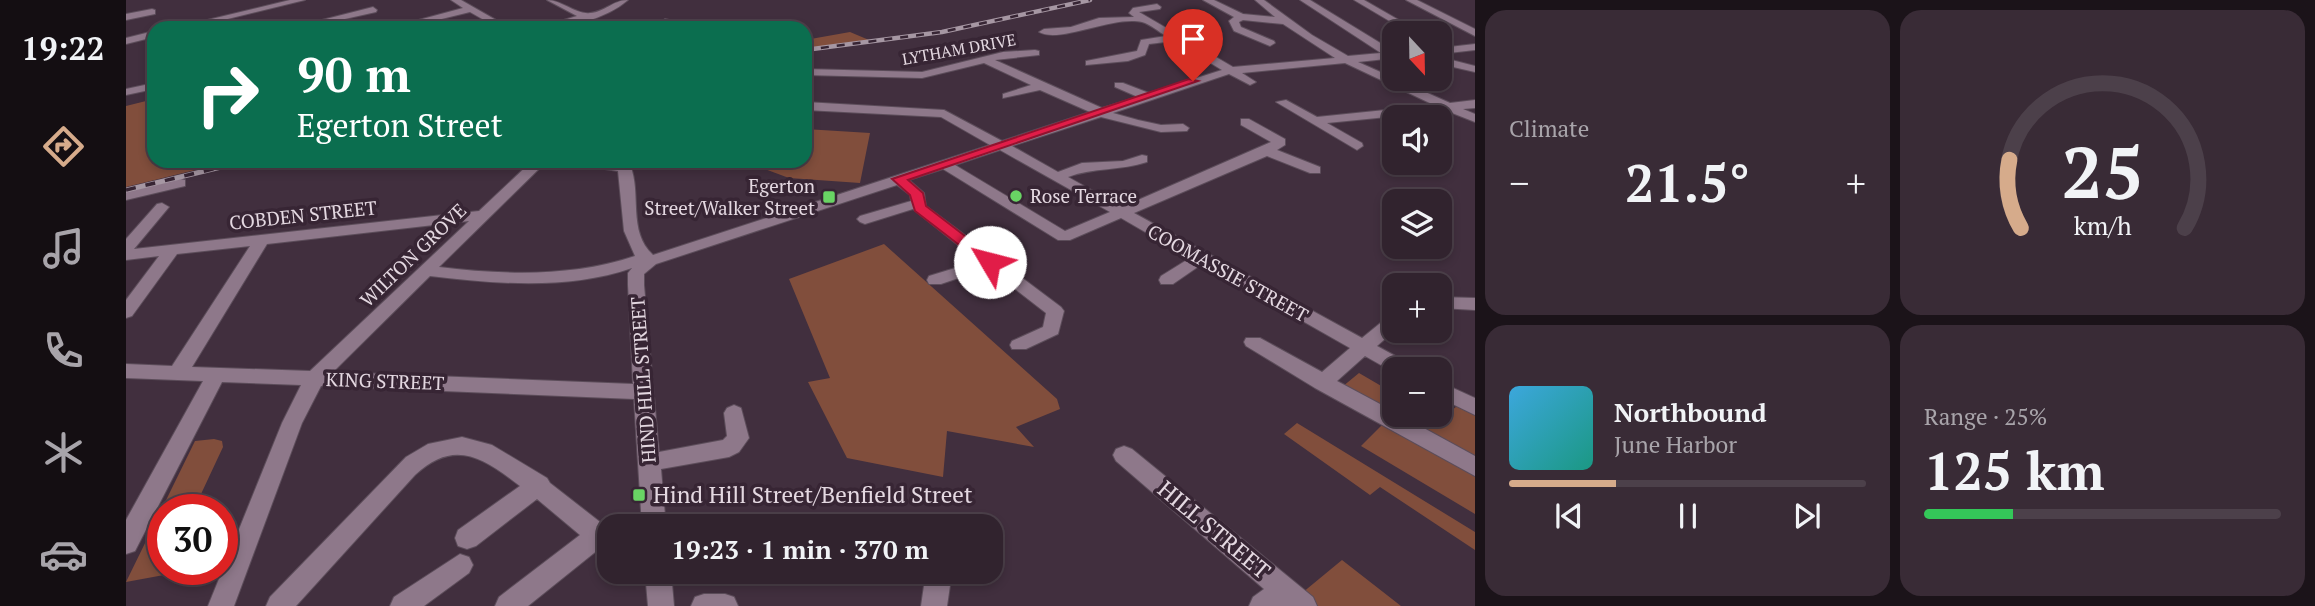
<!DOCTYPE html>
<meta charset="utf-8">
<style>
:root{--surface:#31232e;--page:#392b36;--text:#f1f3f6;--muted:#a8a4aa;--line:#4c404a;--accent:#d6ab8b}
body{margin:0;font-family:"PT Serif",serif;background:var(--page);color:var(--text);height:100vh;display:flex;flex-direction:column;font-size:26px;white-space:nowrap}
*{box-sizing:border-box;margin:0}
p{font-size:23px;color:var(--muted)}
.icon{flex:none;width:38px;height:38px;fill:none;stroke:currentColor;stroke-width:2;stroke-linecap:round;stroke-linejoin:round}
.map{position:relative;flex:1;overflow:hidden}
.sheet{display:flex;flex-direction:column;gap:10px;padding:10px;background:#1b1319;width:840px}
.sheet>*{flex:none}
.hud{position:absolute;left:21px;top:21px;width:665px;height:147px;border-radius:21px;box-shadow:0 4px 10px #0003,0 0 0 2px var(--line);background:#0b6e4f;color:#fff;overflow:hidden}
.needle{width:46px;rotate:158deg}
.fabs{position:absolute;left:1256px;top:21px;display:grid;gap:14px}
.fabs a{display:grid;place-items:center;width:70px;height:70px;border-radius:14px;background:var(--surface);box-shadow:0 4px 10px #0003,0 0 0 2px var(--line);font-size:35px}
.speed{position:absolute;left:21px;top:494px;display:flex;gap:14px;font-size:35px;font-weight:700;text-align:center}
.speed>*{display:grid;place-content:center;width:91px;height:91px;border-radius:50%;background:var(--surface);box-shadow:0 4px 10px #0003,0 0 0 2px var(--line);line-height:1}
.speed .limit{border:10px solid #d22;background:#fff;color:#111}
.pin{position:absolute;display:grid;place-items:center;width:60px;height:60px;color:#fff;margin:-72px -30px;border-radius:50% 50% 50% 0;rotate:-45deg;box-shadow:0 0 7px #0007}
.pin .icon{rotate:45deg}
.me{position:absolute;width:77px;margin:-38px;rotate:307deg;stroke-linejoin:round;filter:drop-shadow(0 0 5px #0008)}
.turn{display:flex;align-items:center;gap:24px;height:147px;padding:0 35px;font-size:32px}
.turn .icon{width:91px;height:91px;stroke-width:2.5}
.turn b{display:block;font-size:49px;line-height:60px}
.big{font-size:52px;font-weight:700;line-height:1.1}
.sheet .tile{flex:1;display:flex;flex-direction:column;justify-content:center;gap:10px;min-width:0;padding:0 24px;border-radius:21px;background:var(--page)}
.sheet .dial{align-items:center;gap:0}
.dial svg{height:182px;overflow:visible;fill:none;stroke:var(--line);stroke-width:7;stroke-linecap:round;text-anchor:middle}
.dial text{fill:var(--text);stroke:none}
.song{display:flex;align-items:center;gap:21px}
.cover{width:84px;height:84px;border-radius:10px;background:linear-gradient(135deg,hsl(200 70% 55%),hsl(170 70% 35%))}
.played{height:7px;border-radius:4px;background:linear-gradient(90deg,var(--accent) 30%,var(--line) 30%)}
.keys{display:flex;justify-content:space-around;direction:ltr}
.heat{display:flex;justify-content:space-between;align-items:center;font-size:38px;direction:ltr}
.charge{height:10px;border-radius:5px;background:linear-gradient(90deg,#34c759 25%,var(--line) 0)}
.sheet .tiles{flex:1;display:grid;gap:10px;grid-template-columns:repeat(2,1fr)}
.trip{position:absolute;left:471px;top:514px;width:406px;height:70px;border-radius:21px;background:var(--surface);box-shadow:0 4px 10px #0003,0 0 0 2px var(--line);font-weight:700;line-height:70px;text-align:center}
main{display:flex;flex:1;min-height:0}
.tab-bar{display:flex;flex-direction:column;width:126px;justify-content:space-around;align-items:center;background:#140e12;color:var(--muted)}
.tab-bar .icon{width:49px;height:49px}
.tab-bar .active{color:var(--accent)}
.tab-bar b{font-size:32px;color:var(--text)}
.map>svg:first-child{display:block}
.green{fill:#814e3c}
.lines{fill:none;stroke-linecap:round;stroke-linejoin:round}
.minor-casing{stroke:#5c4d5a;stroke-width:2}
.minor{fill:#8e788a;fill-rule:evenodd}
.rail-far1-casing{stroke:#a697a3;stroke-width:4.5}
.rail-casing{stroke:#a697a3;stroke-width:5}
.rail-far1{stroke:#372534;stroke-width:2.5;stroke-dasharray:8;stroke-linecap:butt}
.rail{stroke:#372534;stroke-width:3.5;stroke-dasharray:10;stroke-linecap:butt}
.route{fill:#e11d48;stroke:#92132f;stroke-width:2}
.poi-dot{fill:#69d464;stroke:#372534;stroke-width:2.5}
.labels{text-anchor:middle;stroke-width:7;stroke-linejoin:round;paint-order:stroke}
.far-street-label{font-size:16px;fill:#e4d8e1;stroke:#372534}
.poi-label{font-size:19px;fill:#e4d8e1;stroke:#372534;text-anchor:end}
.street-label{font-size:19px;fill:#e4d8e1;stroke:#372534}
.near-poi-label{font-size:23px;fill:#e4d8e1;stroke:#372534;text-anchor:start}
.near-street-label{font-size:23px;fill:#e4d8e1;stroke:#372534}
</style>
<main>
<nav class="tab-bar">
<b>19:22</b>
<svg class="icon active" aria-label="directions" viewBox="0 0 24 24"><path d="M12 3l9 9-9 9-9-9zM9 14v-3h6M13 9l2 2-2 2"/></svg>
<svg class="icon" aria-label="music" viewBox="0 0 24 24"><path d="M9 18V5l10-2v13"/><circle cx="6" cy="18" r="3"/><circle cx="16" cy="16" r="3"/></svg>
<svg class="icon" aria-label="phone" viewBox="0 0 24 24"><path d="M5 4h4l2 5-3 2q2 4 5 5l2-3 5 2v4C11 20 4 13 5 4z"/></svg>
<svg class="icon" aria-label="climate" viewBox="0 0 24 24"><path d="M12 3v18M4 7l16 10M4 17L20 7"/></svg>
<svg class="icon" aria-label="car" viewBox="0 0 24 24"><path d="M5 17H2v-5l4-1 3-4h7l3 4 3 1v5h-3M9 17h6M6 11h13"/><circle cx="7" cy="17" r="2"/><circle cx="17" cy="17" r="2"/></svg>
</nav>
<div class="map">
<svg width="1349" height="606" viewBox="0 0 1349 606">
<rect width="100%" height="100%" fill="#412f3e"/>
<path class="green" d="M724 32 743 40 679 49V40Z
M28 99V161H106L0 187V106Z
M679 129 744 133 734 183 663 178 631 166 565 162 679 161Z
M758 244 931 399 934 409 890 427 908 447 821 431 817 477 721 458 682 382 704 378 663 279Z
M1233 373 1269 394V415H1307L1315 419 1331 406 1349 415V460L1216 387Z
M1171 423 1349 532V550L1254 487 1244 495 1158 434Z
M1257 424 1349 476V514L1235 446Z
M88 439 96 441 97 447 68 509H37V569H41L38 575 0 582 69 441Z
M1216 560 1275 606H1192L1176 593Z"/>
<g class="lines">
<defs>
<path id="minor" d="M164 0H179L65 28H48Z
M325 0H335L384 28H372L344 12 279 28H263L337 8Z
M421 0C436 0 450 15 464 13 479 12 487 0 502 0 479 20 441 28 411 28L451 16Z
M1077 0H1088L1117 14 1149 17 1129 0H1138L1186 35 1222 56 1255 53 1174 0H1184L1269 52V58L1232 62 1324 103 1349 100V108L1337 109 1349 114V122L1321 111 1201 123 1236 143 1237 146 1231 150 1150 102 1160 100 1191 117 1308 105 1219 63 1116 73 1130 82 1124 85 1103 74 987 113 1012 120 1035 125 1057 124 1063 128 1061 131 1035 132 975 117 886 146 932 172 956 163 997 161 1016 155 1021 156V162C995 171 968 167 942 177L996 207 1145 142 1115 125V119H1123L1159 139V145L1151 150 1194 167V173H1184L1141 156 1008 213 1236 338 1263 316 1269 314V330L1251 346 1284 364 1287 369H1269V373L1239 356 1211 381 1269 412V415H1274L1349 456V476L1189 388 1120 346 1118 342 1120 338H1134L1196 372 1224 348 1076 264 1047 284H1035L1033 280 1035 276 1064 258 995 218 944 240H932L817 169 783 180 798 193 800 206 935 307 938 311 932 334 900 349H886L884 345 886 341 917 327 920 313 862 268 815 284H803L801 280 803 276 852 261 787 209 739 224 734 222 731 219 734 216 785 201 784 195 771 185 530 264 518 274V285L533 452 597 440 601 436 598 413 601 408 608 405 615 408 623 438 613 452 603 457 535 469 540 527H516L508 399 195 386 176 423 108 606H82L156 423 175 385 96 382 9 551 0 554V520L77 381 0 378V364L46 366 124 246 51 254 6 316 0 318V300L33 256 0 260V239L31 204 36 203 43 207 8 249 353 211 406 161H421L313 267C378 275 447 277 509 256L498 231 492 171 452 165 445 161H479L504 165C516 193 501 231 527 255L864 145 815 117 679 110V102L818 110 876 141 964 112 914 90 877 98V94L905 85 858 63 796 78 679 75V69L796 72 877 52 909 50 913 51V55L869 60 976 108 1012 97 989 87V83H997L1023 93 1096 70 1048 41 1023 44 1019 55 1002 61 960 65V61L1011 51 1015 40 1040 36C1033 32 1024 24 1016 22 988 15 933 44 913 32L918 29 945 27 973 18 1008 17 1003 13 1007 8 1031 4 1035 7 1034 9 1013 12 1107 67 1209 58 1157 24 1117 20 1113 22 1115 27 1148 41 1149 43 1144 46 1108 31 1103 21 1108 17ZM874 150 984 212 939 231 829 165ZM343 221 184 371 66 367 141 244ZM506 268 502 273V285L507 384 207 372 304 276C370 284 443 290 506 268Z
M1228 0H1238L1285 27 1277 29Z
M1280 0H1291L1349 29V36Z
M247 7 251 10 250 12 201 23 196 20Z
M26 9 29 10V14L0 20V14Z
M539 19 547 21 540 28H529Z
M28 31V37L0 44V38Z
M1349 44V50L1314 54V48Z
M1314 57 1349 66V72L1314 64Z
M28 83V89L0 95V89Z
M54 179 59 180V186L0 200V192Z
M1314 297 1349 298V310L1314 308Z
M1314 382 1349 398V415L1314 398Z
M336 437 366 445 421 478 424 483 483 529V553L473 549 402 606H369L373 597 454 535 411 499 350 546 341 549 332 546 329 538 332 530 394 486C357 458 329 438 289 475L170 606H140L144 597 280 457 302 444Z
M998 446 1006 449 1187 597 1191 606H1123L1127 597 1138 589 990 461 987 455 990 449Z
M334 554 343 557 347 565 343 573 298 606H264L268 597Z
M519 572H545L548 606H522Z
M800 572H826L821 606H795Z
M578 594H599L608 597 612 606H565L569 597Z"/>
</defs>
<use href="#minor" class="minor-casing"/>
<use href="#minor" class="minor"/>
<defs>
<path id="rail-far1" d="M679 50 816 32 964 0"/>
<path id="rail" d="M0 190 120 161"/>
</defs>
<use href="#rail-far1" class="rail-far1-casing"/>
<use href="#rail" class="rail-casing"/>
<use href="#rail-far1" class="rail-far1"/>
<use href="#rail" class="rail"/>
</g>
<path class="route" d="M1063 79 1072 81 782 180 797 193 800 206 869 259 871 262 869 265H859L789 211 784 195 766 179Z"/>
<g class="poi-dot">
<circle cx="890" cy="196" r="7"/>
<rect x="696" y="190" width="14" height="14" rx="3.5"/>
<rect x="506" y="488" width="14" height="14" rx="3.5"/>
</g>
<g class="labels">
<g class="far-street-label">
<text transform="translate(833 49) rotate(-10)" y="6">LYTHAM DRIVE</text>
</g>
<g class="poi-label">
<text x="689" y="193">Egerton<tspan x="689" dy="22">Street/Walker Street</tspan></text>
<text x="904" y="203" text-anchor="start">Rose Terrace</text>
</g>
<g class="street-label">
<text transform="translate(177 215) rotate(-6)" y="7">COBDEN STREET</text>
<text transform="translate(287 255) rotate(-44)" y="7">WILTON GROVE</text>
<text transform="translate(1102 273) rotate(29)" y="7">COOMASSIE STREET</text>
<text transform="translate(517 380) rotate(-94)" y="7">HIND HILL STREET</text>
<text transform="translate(259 381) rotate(2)" y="7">KING STREET</text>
</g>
<g class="near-poi-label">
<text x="527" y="503">Hind Hill Street/Benfield Street</text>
</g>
<g class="near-street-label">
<text transform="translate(1088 530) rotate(40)" y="8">HILL STREET</text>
</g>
</g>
</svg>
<div class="fabs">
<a><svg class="needle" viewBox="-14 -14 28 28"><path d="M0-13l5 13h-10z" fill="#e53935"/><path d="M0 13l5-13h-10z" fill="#a8a4aa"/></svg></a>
<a><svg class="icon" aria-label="sound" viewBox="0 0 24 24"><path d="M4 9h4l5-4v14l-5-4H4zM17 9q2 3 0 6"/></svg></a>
<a><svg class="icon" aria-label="layers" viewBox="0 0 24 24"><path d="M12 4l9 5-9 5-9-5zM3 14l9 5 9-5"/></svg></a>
<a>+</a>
<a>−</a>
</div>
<div class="speed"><div class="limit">30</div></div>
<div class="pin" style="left:1067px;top:81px;background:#d93025"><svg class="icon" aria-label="arrive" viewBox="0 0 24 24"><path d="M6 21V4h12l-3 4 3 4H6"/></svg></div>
<svg class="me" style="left:864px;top:262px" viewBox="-20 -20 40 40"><circle r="19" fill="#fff"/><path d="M0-13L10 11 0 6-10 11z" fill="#e11d48"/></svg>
<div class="trip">19:23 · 1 min · 370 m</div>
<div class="hud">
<div class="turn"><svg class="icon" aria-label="right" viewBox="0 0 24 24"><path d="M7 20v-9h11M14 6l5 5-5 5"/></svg><div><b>90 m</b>Egerton Street</div></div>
</div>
</div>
<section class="sheet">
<div class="tiles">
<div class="tile"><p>Climate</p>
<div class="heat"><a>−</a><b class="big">21.5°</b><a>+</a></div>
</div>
<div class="tile dial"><svg viewBox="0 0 100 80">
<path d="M14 69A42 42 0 1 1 86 69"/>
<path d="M14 69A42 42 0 0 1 9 39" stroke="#d6ab8b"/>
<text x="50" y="56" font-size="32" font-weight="700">25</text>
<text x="50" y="72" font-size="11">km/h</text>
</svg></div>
<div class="tile">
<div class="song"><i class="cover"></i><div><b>Northbound</b><p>June Harbor</p></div></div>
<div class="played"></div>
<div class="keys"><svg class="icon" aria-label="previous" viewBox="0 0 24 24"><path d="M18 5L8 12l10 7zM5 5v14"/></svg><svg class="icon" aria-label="pause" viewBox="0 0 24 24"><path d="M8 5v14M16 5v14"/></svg><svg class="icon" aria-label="next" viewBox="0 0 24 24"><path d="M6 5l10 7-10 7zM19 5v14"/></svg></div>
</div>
<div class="tile"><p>Range · 25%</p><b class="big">125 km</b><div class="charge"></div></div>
</div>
</section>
</main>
